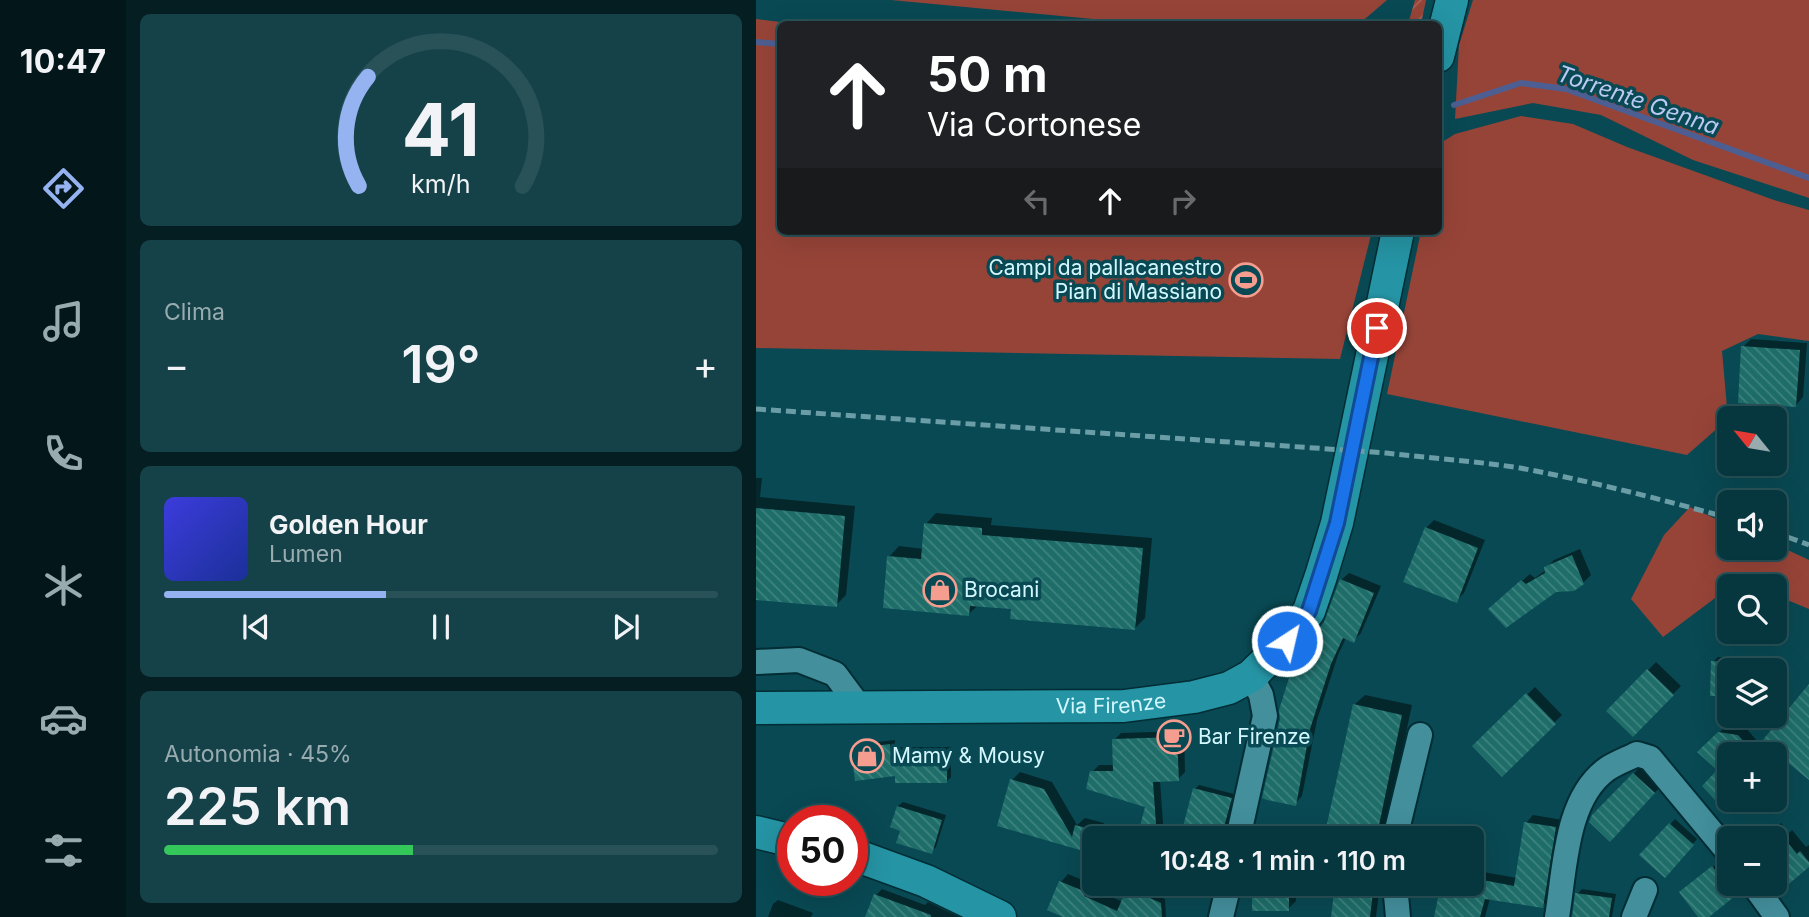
<!DOCTYPE html>
<html lang="it">
<meta charset="utf-8">
<style>
:root{--surface:#07373e;--page:#154249;--text:#f1f3f6;--muted:#98acb0;--line:#285158;--accent:#95b2f1}
body{margin:0;font-family:Inter,sans-serif;background:var(--page);color:var(--text);height:100vh;display:flex;flex-direction:column;font-size:26px;white-space:nowrap}
*{box-sizing:border-box;margin:0}
p{font-size:23px;color:var(--muted)}
.icon{flex:none;width:38px;height:38px;fill:none;stroke:currentColor;stroke-width:2;stroke-linecap:round;stroke-linejoin:round}
.map{position:relative;flex:1;overflow:hidden}
.panel{display:flex;flex-direction:column;gap:14px;padding:14px;background:#041e22;width:630px}
.panel>*{flex:none}
.banner{position:absolute;left:21px;top:21px;width:665px;height:214px;border-radius:10px;box-shadow:0 7px 28px #0002,0 0 0 2px var(--line);background:#202124;color:#fff;overflow:hidden}
.needle{width:46px;rotate:300deg}
.tools{position:absolute;left:961px;top:406px;display:grid;gap:14px}
.tools a{display:grid;place-items:center;width:70px;height:70px;border-radius:10px;background:var(--surface);box-shadow:0 7px 28px #0002,0 0 0 2px var(--line);font-size:35px}
.speed{position:absolute;left:21px;top:805px;display:flex;gap:14px;font-size:35px;font-weight:700;text-align:center}
.speed>*{display:grid;place-content:center;width:91px;height:91px;border-radius:50%;background:var(--surface);box-shadow:0 7px 28px #0002,0 0 0 2px var(--line);line-height:1}
.speed .limit{border:10px solid #d22;background:#fff;color:#111}
.pin{position:absolute;display:grid;place-items:center;width:60px;height:60px;color:#fff;margin:-30px;border:4px solid #fff;border-radius:50%;box-shadow:0 2px 7px #0007}
.me{position:absolute;width:77px;margin:-38px;rotate:35deg;stroke-linejoin:round;filter:drop-shadow(0 0 5px #0008)}
.turn{display:flex;align-items:center;gap:24px;height:147px;padding:0 35px;font-size:32px}
.turn .icon{width:91px;height:91px;stroke-width:2.5}
.turn b{display:block;font-size:49px;line-height:60px}
.lanes{display:flex;align-items:center;height:66px;padding:0 35px;background:#0003;justify-content:center;gap:35px;direction:ltr}
.lanes .off{opacity:.35}
.big{font-size:52px;font-weight:600;line-height:1.1}
.panel .widget{flex:1;display:flex;flex-direction:column;justify-content:center;gap:10px;min-width:0;padding:0 24px;border-radius:10px;background:var(--page)}
.panel .dial{align-items:center;gap:0}
.dial svg{height:182px;overflow:visible;fill:none;stroke:var(--line);stroke-width:7;stroke-linecap:round;text-anchor:middle}
.dial text{fill:var(--text);stroke:none}
.song{display:flex;align-items:center;gap:21px}
.cover{width:84px;height:84px;border-radius:10px;background:linear-gradient(135deg,hsl(240 70% 55%),hsl(230 70% 35%))}
.played{height:7px;border-radius:4px;background:linear-gradient(90deg,var(--accent) 40%,var(--line) 40%)}
.keys{display:flex;justify-content:space-around;direction:ltr}
.heat{display:flex;justify-content:space-between;align-items:center;font-size:38px;direction:ltr}
.charge{height:10px;border-radius:5px;background:linear-gradient(90deg,#34c759 45%,var(--line) 0)}
.trip{position:absolute;left:326px;top:826px;width:402px;height:70px;border-radius:10px;background:var(--surface);box-shadow:0 7px 28px #0002,0 0 0 2px var(--line);font-weight:600;line-height:70px;text-align:center}
main{display:flex;flex:1;min-height:0}
.menu{display:flex;flex-direction:column;width:126px;justify-content:space-around;align-items:center;background:#031619;color:var(--muted)}
.menu .icon{width:49px;height:49px}
.menu .on{color:var(--accent)}
.menu b{font-size:32px;color:var(--text)}
.map>svg:first-child{display:block}
.green{fill:#974438}
.garden{fill:url(#garden-furrows)}
.shadow{fill:#0007}
.lines{fill:none;stroke-linecap:round;stroke-linejoin:round}
.stream{stroke:#4d5f92;stroke-width:6}
.building{fill:url(#building-back-hatch)}
.minor-casing{stroke:#022d34;stroke-width:28}
.major-casing{stroke:#022d34;stroke-width:35}
.minor{stroke:#438f9c;stroke-width:24}
.major{stroke:#2594a4;stroke-width:32}
.rail{stroke:#6b9da6;stroke-width:5;stroke-dasharray:10 5;stroke-linecap:butt}
.route-casing{stroke:#114b97;stroke-width:18}
.route{stroke:#1a73e8;stroke-width:12}
.labels{text-anchor:middle;stroke-width:7;stroke-linejoin:round;paint-order:stroke}
.poi-label{font-size:21px;fill:#d3f7fe;stroke:#094953;text-anchor:start}
.street-label{font-size:21px;fill:#d3f7fe;stroke:#094953}
.water-label{font-size:23px;font-style:italic;fill:#bbc9f3;stroke:#094953}
</style>
<main>
<nav class="menu">
<b>10:47</b>
<svg class="icon on" aria-label="directions" viewBox="0 0 24 24"><path d="M12 3l9 9-9 9-9-9zM9 14v-3h6M13 9l2 2-2 2"/></svg>
<svg class="icon" aria-label="music" viewBox="0 0 24 24"><path d="M9 18V5l10-2v13"/><circle cx="6" cy="18" r="3"/><circle cx="16" cy="16" r="3"/></svg>
<svg class="icon" aria-label="phone" viewBox="0 0 24 24"><path d="M5 4h4l2 5-3 2q2 4 5 5l2-3 5 2v4C11 20 4 13 5 4z"/></svg>
<svg class="icon" aria-label="climate" viewBox="0 0 24 24"><path d="M12 3v18M4 7l16 10M4 17L20 7"/></svg>
<svg class="icon" aria-label="car" viewBox="0 0 24 24"><path d="M5 17H2v-5l4-1 3-4h7l3 4 3 1v5h-3M9 17h6M6 11h13"/><circle cx="7" cy="17" r="2"/><circle cx="17" cy="17" r="2"/></svg>
<svg class="icon" aria-label="filters" viewBox="0 0 24 24"><path d="M4 7h16M4 17h16"/><circle cx="9" cy="7" r="2"/><circle cx="15" cy="17" r="2"/></svg>
</nav>
<section class="panel">
<div class="widget dial"><svg viewBox="0 0 100 80">
<path d="M14 69A42 42 0 1 1 86 69"/>
<path d="M14 69A42 42 0 0 1 18 21" stroke="#95b2f1"/>
<text x="50" y="56" font-size="32" font-weight="700">41</text>
<text x="50" y="72" font-size="11">km/h</text>
</svg></div>
<div class="widget"><p>Clima</p>
<div class="heat"><a>−</a><b class="big">19°</b><a>+</a></div>
</div>
<div class="widget">
<div class="song"><i class="cover"></i><div><b>Golden Hour</b><p>Lumen</p></div></div>
<div class="played"></div>
<div class="keys"><svg class="icon" aria-label="previous" viewBox="0 0 24 24"><path d="M18 5L8 12l10 7zM5 5v14"/></svg><svg class="icon" aria-label="pause" viewBox="0 0 24 24"><path d="M8 5v14M16 5v14"/></svg><svg class="icon" aria-label="next" viewBox="0 0 24 24"><path d="M6 5l10 7-10 7zM19 5v14"/></svg></div>
</div>
<div class="widget"><p>Autonomia · 45%</p><b class="big">225 km</b><div class="charge"></div></div>
</section>
<div class="map">
<svg width="1053" height="917" viewBox="0 0 1053 917">
<defs>
<pattern id="garden-furrows" width="10" height="10" patternUnits="userSpaceOnUse" patternTransform="scale(1.75)"><rect width="10" height="10" fill="#974438"/><path d="M-1 1l2-2M0 10L10 0M9 11l2-2" fill="none" stroke="#a56056"/></pattern>
<pattern id="building-back-hatch" width="6" height="6" patternUnits="userSpaceOnUse" patternTransform="scale(1.75)"><rect width="6" height="6" fill="#1e6d69"/><path d="M-1 5l2 2M0 0l6 6M5-1l2 2" fill="none" stroke="#3e8380"/></pattern>
</defs>
<rect width="100%" height="100%" fill="#094953"/>
<path class="green" d="M135 0H631L603 24H390Z
M717 0H1053V198L937 160 845 115 777 103 699 119 703 45Z
M0 19 40 24H24V231H616L584 359 0 348Z
M765 116 817 124 871 147 1018 200 1053 210V341L1002 334 966 351 972 419 931 455 631 394 665 231H682L683 144 699 134Z
M934 507 973 525V548H1018L1019 544 1053 560V609L1019 595 1018 586H995L982 581 907 637 875 599 908 535Z"/>
<path class="garden" d="M659 0H670L665 24H652Z"/>
<path class="shadow" d="M995 339 1051 343 1047 397 1040 405 987 347Z
M0 478H6L4 497 99 506 90 595 80 605 0 598Z
M180 513 236 518 235 525 396 538 389 618 379 628 257 607 222 605 213 614 133 557 143 546 168 549 170 524Z
M678 520 729 540 708 593 700 601 670 528Z
M824 549 835 575 827 583 742 601 774 574 779 578 790 570V568L798 560Z
M593 573 625 586 605 633 597 641 590 638 582 655 561 720 546 796 539 804 570 622 585 580Z
M962 657 997 658V670H973V694L957 662Z
M900 662 925 686 877 735 852 711Z
M779 687 806 715 746 774 719 746Z
M609 695 656 705 631 822 620 833 598 705Z
M971 725 990 728 1001 741 999 754H973V784L963 770 943 752Z
M428 731 429 772 422 779 404 780 408 838H383L391 806 336 772 343 765H359L358 740 365 733Z
M139 740V747H195V777L190 782 141 774 97 749 102 744Z
M885 766 906 785 861 832 837 816Z
M264 772 296 782 321 825 329 818 348 823 343 838H338V846L335 849 243 825 256 780Z
M443 785 478 794 468 838H425L439 789Z
M147 802 190 815 180 847 175 852 146 830 142 806Z
M777 815 807 820 793 899 786 906 734 898 729 917H680L686 884H716V870L761 878 770 823Z
M919 819 941 839 909 875 886 855Z
M1025 823 1033 833 1036 830 1050 847 1053 845V865L1024 889 1018 882V838H1008Z
M507 832H541V838H500Z
M962 863 973 877V884H978L983 890 950 917H945L930 888Z
M312 874 336 884 335 888 367 902 378 884 409 899 410 917H312L293 909 305 882Z
M498 884H540V901L532 909H498Z
M581 884H624L620 917H577Z
M126 889 169 905 172 902 203 917H111L120 895Z
M826 889 860 894 856 917H817L821 894Z
M22 900 57 913 55 917H12L17 904Z"/>
<g class="lines">
<path class="stream" d="M0 42 24 44
M698 105 765 83 810 89 1053 178"/>
</g>
<path class="building" d="M985 346 1044 350 1040 407 982 403Z
M0 508 89 516 81 607 0 600Z
M168 523 226 528V535L387 548 379 630 254 619 255 609 214 606 213 616 127 608 131 556 165 559Z
M669 527 722 548 701 603 647 582Z
M816 555 828 584 818 591 800 592 750 628 732 609 765 580 770 584 789 573 788 567Z
M584 579 618 593 598 643 587 638 575 664 554 729 540 806 511 800 506 798 524 719 523 710 537 665 568 622Z
M955 661 973 662V696H954Z
M891 669 918 695 877 737 850 711Z
M1053 684V780L1006 741Z
M770 693 800 724 746 777 716 746Z
M597 704 646 715 621 835 571 824Z
M962 732 982 735 999 754H973V787L959 800 946 786 961 770 941 752Z
M421 737 423 781 397 782 401 838H381L389 807 330 789 334 771H357L356 739Z
M134 744 135 751H191V783H139V776L99 781 95 749Z
M877 773 899 793 854 842 833 822 836 815Z
M254 779 288 789 316 837 319 825 341 831 334 853 241 826Z
M437 788 476 798 465 838H424Z
M141 806 186 820 176 854 140 843 144 831 134 827Z
M768 822 800 827 787 908 729 899 724 917H678L685 884H716V878L758 886Z
M913 823 938 845 909 878 883 855Z
M1027 837 1041 854 1044 851 1053 862V867L1022 893 1018 888V844Z
M956 866 979 896 953 917H942L923 892Z
M303 881 330 892 328 896 361 911 371 888 405 903 406 917H307L291 910Z
M496 884H533V911H496Z
M579 884H618L614 917H575Z
M819 893 856 898 853 917H816Z
M118 894 175 915V917H109Z"/>
<g class="lines">
<defs>
<path id="minor" d="M0 662 43 660 79 674 105 709
M482 838 509 716 505 695 495 676
M639 838 664 735
M639 884 642 917
M997 884 1021 917
M465 917 473 884
M801 917C809 870 809 799 851 769 860 763 871 759 881 754L894 758 973 853
M878 917 889 890"/>
<g id="major">
<path d="M682 56 696 0"/>
<path id="s1" d="M0 708 368 706 438 697 473 688 495 676 531 641 553 611 565 576 581 523 642 231"/>
<path d="M0 832 37 841"/>
<path d="M96 854 170 881 244 917"/>
</g>
</defs>
<use href="#minor" class="minor-casing"/>
<use href="#major" class="major-casing"/>
<use href="#minor" class="minor"/>
<use href="#major" class="major"/>
<path class="rail" d="M0 409 630 453C674 458 719 461 764 468 834 481 904 499 973 518
M1018 532 1053 545"/>
</g>
<g class="lines">
<defs>
<path id="route" d="M531 641 553 611 581 523 621 328"/>
</defs>
<use href="#route" class="route-casing"/>
<use href="#route" class="route"/>
</g>
<defs>
<symbol id="stadium-ring" viewBox="-11 -11 22 22"><circle r="9.5" fill="#094953" stroke="#f59d8e" stroke-width="1.5"/><path d="M0-5a6.5 5 0 1 0 0 10a6.5 5 0 1 0 0-10ZM-3.5-1.8h7v3.6h-7Z" fill="#f59d8e"/></symbol>
<symbol id="shop-ring" viewBox="-11 -11 22 22"><circle r="9.5" fill="#094953" stroke="#f59d8e" stroke-width="1.5"/><path d="M-5-2.5h2.3a2.7 3.5 0 0 1 5.4 0H5L5.5 6h-11ZM-1.5-2.5h3a1.5 2.3 0 0 0-3 0Z" fill="#f59d8e"/></symbol>
<symbol id="cafe-ring" viewBox="-11 -11 22 22"><circle r="9.5" fill="#094953" stroke="#f59d8e" stroke-width="1.5"/><path d="M-5.5-4.5H6V0H3Q3 3.5 0 3.5H-2.5Q-5.5 3.5-5.5 0ZM3-3.2v2h1.7v-2ZM-6 4.5H4V6H-6Z" fill="#f59d8e"/></symbol>
</defs>
<g fill-rule="evenodd">
<use href="#stadium-ring" x="471" y="261" width="38" height="38"/>
<use href="#shop-ring" x="165" y="571" width="38" height="38"/>
<use href="#cafe-ring" x="399" y="718" width="38" height="38"/>
<use href="#shop-ring" x="92" y="737" width="38" height="38"/>
</g>
<g class="labels">
<g class="poi-label">
<text x="466" y="275" text-anchor="end">Campi da pallacanestro<tspan x="466" dy="24">Pian di Massiano</tspan></text>
<text x="208" y="597">Brocani</text>
<text x="442" y="744">Bar Firenze</text>
<text x="136" y="763">Mamy &amp; Mousy</text>
</g>
<g class="street-label">
<text dy="7" stroke="none"><textPath href="#s1" startOffset="355">Via Firenze</textPath></text>
</g>
<g class="water-label">
<text transform="translate(882 100) rotate(19)" y="8">Torrente Genna</text>
</g>
</g>
</svg>
<div class="tools">
<a><svg class="needle" viewBox="-14 -14 28 28"><path d="M0-13l5 13h-10z" fill="#e53935"/><path d="M0 13l5-13h-10z" fill="#98acb0"/></svg></a>
<a><svg class="icon" aria-label="sound" viewBox="0 0 24 24"><path d="M4 9h4l5-4v14l-5-4H4zM17 9q2 3 0 6"/></svg></a>
<a><svg class="icon" aria-label="search" viewBox="0 0 24 24"><circle cx="10" cy="10" r="6"/><path d="M15 15l6 6"/></svg></a>
<a><svg class="icon" aria-label="layers" viewBox="0 0 24 24"><path d="M12 4l9 5-9 5-9-5zM3 14l9 5 9-5"/></svg></a>
<a>+</a>
<a>−</a>
</div>
<div class="speed"><div class="limit">50</div></div>
<div class="pin" style="left:621px;top:328px;background:#d93025"><svg class="icon" aria-label="arrive" viewBox="0 0 24 24"><path d="M6 21V4h12l-3 4 3 4H6"/></svg></div>
<svg class="me" style="left:531px;top:641px" viewBox="-20 -20 40 40"><circle r="17" fill="#1a73e8" stroke="#fff" stroke-width="3"/><path d="M0-11L8 9 0 5-8 9z" fill="#fff"/></svg>
<div class="trip">10:48 · 1 min · 110 m</div>
<div class="banner">
<div class="turn"><svg class="icon" aria-label="ahead" viewBox="0 0 24 24"><path d="M12 20V5M6 11l6-6 6 6"/></svg><div><b>50 m</b>Via Cortonese</div></div>
<div class="lanes"><svg class="icon off" aria-label="left" viewBox="0 0 24 24"><path d="M17 20v-9H6M10 6l-5 5 5 5"/></svg><svg class="icon" aria-label="ahead" viewBox="0 0 24 24"><path d="M12 20V5M6 11l6-6 6 6"/></svg><svg class="icon off" aria-label="right" viewBox="0 0 24 24"><path d="M7 20v-9h11M14 6l5 5-5 5"/></svg></div>
</div>
</div>
</main>
